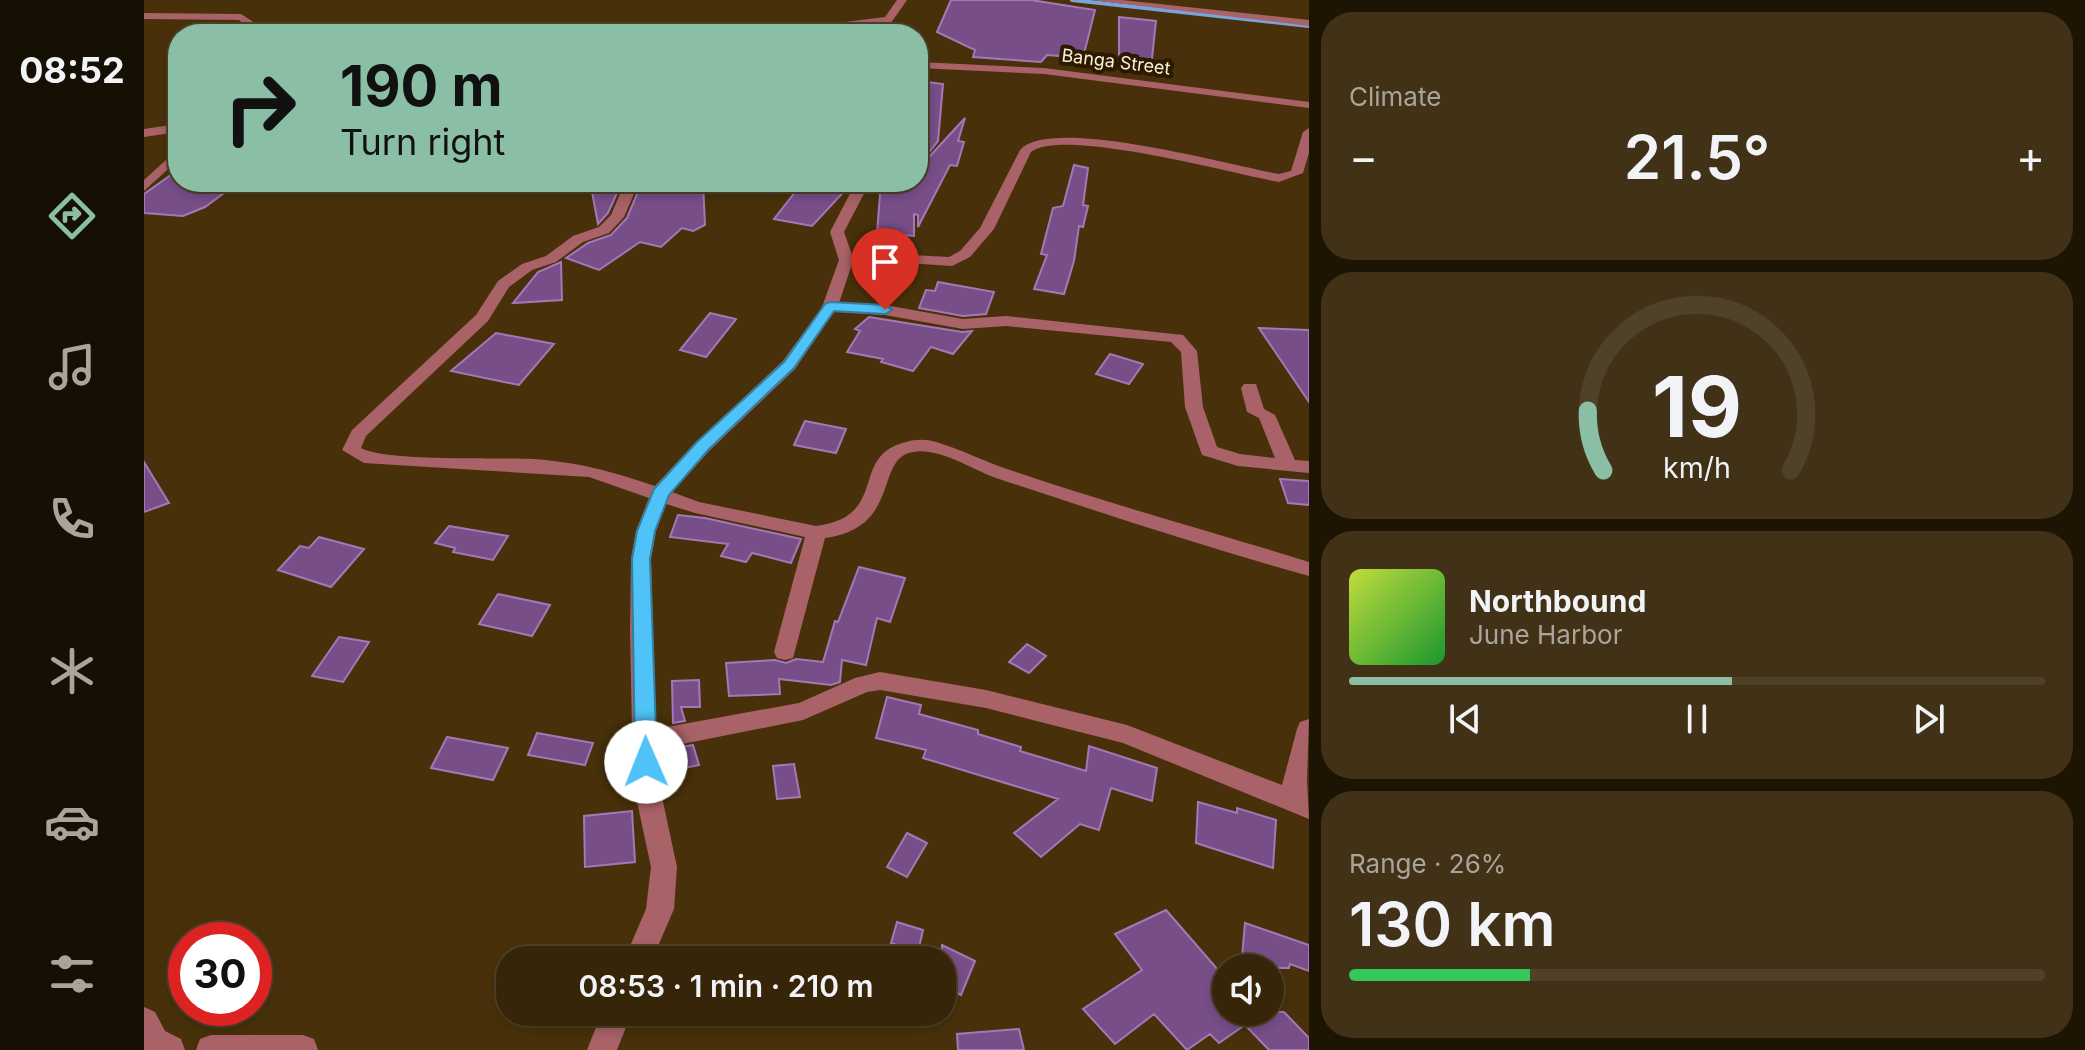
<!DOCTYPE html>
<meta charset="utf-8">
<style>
:root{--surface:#362508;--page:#413116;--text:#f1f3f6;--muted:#aaa59c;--line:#504229;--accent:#8abfa5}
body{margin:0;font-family:Inter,sans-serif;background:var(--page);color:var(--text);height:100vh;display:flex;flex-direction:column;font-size:30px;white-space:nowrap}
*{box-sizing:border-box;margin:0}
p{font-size:26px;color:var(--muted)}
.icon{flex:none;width:44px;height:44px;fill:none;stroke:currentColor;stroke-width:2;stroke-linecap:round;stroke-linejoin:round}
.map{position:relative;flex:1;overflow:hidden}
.drawer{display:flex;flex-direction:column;gap:12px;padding:12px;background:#1e1404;width:776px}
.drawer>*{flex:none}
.guide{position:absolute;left:24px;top:24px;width:760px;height:168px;border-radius:32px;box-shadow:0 4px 12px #0003,0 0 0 2px var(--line);background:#8abfa5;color:#111;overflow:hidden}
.controls{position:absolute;left:1068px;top:954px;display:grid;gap:16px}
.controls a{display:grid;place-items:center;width:72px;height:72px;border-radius:50%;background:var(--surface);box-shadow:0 4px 12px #0003,0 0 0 2px var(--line);font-size:40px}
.speed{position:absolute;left:24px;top:922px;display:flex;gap:16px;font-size:40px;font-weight:700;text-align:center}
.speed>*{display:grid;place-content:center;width:104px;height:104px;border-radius:50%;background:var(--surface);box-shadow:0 4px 12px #0003,0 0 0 2px var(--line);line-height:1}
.speed .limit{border:12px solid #d22;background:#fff;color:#111}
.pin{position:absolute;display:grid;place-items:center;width:68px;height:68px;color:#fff;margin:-82px -34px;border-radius:50% 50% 50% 0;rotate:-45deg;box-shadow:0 0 8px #0007}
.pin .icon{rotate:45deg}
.me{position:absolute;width:88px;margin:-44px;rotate:359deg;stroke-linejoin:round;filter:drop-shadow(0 0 6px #0008)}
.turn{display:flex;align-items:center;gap:28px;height:168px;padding:0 40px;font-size:36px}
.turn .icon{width:104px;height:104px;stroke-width:2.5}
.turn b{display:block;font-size:56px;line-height:68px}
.big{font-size:60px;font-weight:600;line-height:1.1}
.drawer .card{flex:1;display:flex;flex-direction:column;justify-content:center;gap:12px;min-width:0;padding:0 28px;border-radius:32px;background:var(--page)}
.drawer .dial{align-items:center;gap:0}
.dial svg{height:208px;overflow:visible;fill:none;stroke:var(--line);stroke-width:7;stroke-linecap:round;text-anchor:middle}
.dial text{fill:var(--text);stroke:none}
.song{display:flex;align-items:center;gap:24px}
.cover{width:96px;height:96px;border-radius:12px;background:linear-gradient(135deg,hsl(70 70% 55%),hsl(130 70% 35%))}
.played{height:8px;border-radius:4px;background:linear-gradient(90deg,var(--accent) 55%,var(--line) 55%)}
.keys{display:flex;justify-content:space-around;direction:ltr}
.heat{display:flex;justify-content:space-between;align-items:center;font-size:44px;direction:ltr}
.charge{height:12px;border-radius:6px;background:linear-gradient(90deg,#34c759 26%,var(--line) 0)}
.trip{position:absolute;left:352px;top:946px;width:460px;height:80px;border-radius:32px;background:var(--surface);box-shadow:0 4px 12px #0003,0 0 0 2px var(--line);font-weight:600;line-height:80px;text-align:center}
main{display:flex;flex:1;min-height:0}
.menu{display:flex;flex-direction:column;width:144px;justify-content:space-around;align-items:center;background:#160f03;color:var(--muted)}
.menu .icon{width:56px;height:56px}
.menu .active{color:var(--accent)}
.menu b{font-size:36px;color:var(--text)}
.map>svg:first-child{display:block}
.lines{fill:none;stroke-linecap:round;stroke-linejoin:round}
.stream{stroke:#7aa4d9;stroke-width:4}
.building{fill:#784e89;stroke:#a478b6;stroke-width:2}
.minor{fill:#a96267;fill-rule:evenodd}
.route{fill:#4fc3f7;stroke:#337fa1;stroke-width:2}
.labels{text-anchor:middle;stroke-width:8;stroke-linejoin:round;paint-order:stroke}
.far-street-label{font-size:18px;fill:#fcedd9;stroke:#2b1900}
</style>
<main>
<nav class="menu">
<b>08:52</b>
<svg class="icon active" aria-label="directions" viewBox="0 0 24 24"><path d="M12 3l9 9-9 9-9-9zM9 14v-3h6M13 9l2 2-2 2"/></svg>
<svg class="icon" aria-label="music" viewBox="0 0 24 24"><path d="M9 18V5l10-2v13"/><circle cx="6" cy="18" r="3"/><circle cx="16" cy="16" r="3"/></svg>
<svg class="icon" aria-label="phone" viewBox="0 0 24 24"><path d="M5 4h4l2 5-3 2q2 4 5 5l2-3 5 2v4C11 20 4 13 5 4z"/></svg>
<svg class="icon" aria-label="climate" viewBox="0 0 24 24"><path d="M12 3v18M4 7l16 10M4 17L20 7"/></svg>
<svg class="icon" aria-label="car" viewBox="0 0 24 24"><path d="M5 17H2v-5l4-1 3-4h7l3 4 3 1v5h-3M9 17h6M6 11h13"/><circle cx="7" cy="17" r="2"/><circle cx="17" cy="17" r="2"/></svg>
<svg class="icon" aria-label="filters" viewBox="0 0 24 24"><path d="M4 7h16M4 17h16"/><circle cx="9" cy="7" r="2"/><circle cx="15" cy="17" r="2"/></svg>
</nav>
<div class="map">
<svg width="1165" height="1050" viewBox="0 0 1165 1050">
<rect width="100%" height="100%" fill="#48310a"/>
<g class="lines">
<path class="stream" d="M928 0 1165 26"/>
</g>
<path class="building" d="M807 0H887L951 10 939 58 903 55 897 62 829 57 831 50 793 32Z
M975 17 1012 21 1007 68 975 65Z
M783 82 799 84 794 141 774 166V124Z
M821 118 814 141 820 142 813 166 806 165 774 227V215L770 214V236L733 233 737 182H774V169Z
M930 165 944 168 939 205 944 206 939 227 935 226 930 261 920 294 890 289 903 255 897 254 909 208 919 206Z
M34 170V182H95L61 207 39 216 0 213V194Z
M468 182H478L464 213 454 224 448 192 469 191Z
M498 182H559L561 225 549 231 538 228 517 247 496 242 455 270 422 258 444 243 467 235 483 218Z
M659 182H709L668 226 630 219Z
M417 262 418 300 369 303 394 272Z
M794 282 850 292 842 314 819 316 775 308 782 290 791 291Z
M566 313 592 319 562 357 536 350Z
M725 317 818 332 828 331 809 354 787 347 769 371 737 362 739 359 703 352 716 331 711 329Z
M1115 328 1165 330V402Z
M352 333 410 344 375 385 307 371Z
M966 354 999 364 985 384 952 374Z
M661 421 702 429 692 453 650 445Z
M0 462 25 503 0 512Z
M1136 479 1165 481V505L1144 503Z
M534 515 561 518 657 539 647 563 608 553 602 562 577 556 584 544 526 537Z
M305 526 364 536 349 560 309 552 311 548 291 543Z
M175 537 220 549 187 587 134 570 156 546 165 548Z
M715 567 761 578 746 622 733 618 722 665 698 660 696 682 687 685 635 679 636 694 585 696 582 663 631 660 642 663 652 659 679 662 691 621 694 622Z
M354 594 406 605 388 636 335 624Z
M195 637 225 642 199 682 168 676Z
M883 644 902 656 885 673 865 662Z
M555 680 556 707H537L541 721 529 723 528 681Z
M743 697 777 705 775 714 834 730V734L877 747 876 751 942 771 945 746 1013 768 1008 801 967 788 955 830 936 824 897 857 870 833 914 799 779 758 782 750 732 738Z
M393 733 449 743 441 765 384 755Z
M303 737 364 748 349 780 287 768Z
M549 745 555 765 521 772 516 751Z
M650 764 656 797 633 799 629 766Z
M1054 802 1093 813V808L1132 820 1129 868 1052 843Z
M488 811 491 862 441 867 440 816Z
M763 833 783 843 763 877 743 867Z
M1022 910 1082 979V1012H1140L1165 1038V1050H1125L1101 1025 1075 1043 1066 1034 1043 1050 1010 1014 971 1044 939 1009 998 970 971 934Z
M753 922 779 930 774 952 747 943Z
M1101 923 1165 945V971L1146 964 1145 968H1097Z
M798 945 831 961 817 995 798 985Z
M875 1029 880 1050H814L813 1034Z"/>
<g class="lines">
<path class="minor" d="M753 0H763L742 30H734L736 23 668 34 693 23 741 17Z
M947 0H978L1165 20V26Z
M0 13 97 14 114 25V34H104L105 28 95 20 0 19Z
M774 62 900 68 1165 102V108L900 74 774 68Z
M34 124V132L0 137V129Z
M1165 128V153L1159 173 1135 182C1091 174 917 127 887 152L850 229 826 257 808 266 747 262 708 264 695 303 741 305 819 319 862 316 1039 335 1053 351 1059 407 1073 447 1096 454 1131 458 1115 418 1103 412 1097 388 1100 384H1112L1120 409 1131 415 1151 460 1165 461V473L1094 466 1058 455 1041 407 1037 352 1027 342 862 326 819 329 741 315 690 312 651 369 566 450 528 492 555 502 672 526C747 516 704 456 762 442 771 439 783 439 792 442 817 449 841 462 866 470 965 504 1066 531 1165 562V576C1061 547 958 513 855 479 830 471 796 447 769 452 730 458 758 528 681 538L649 658 641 660 633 658 630 652 661 537 551 513 522 504 512 531 507 559 512 729 655 703 711 678 736 672 842 690 983 725 1138 785 1153 729 1156 722 1165 719 1163 780 1165 819 979 743 842 708 736 690 723 692 659 720 513 749 515 783 533 867 530 909 508 960H480L502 909 507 867 489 783 486 630 487 559 492 531 505 498 445 477 220 463 198 450 208 430 332 315 354 281 378 264 402 256 429 236 455 227 467 215 481 182H495L480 217 465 233 439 242 412 262 388 270 365 287 344 321 222 436 217 448C243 462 354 457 390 459 438 463 466 471 511 486L552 442 639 361 678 307 695 260 686 232 712 182H726L700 232 708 255 747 254 805 257 816 251 836 228 876 150C907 115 1087 166 1135 174L1147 171 1159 132Z
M34 149V160L0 191V180Z
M0 1007 11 1012 21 1031 37 1039 41 1050H0Z
M458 1012H488L473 1050H443Z
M67 1035H159L170 1039 174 1050H52L56 1039Z"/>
</g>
<path class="route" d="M686 302 741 305 748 310 741 314 690 311 650 368 565 449 525 495 511 531 506 559 513 762 510 768 502 771 494 768 491 762 488 559 493 531 510 489 553 442 640 362 681 304Z"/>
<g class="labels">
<g class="far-street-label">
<text transform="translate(972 62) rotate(7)" y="6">Banga Street</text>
</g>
</g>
</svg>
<div class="controls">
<a><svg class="icon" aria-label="sound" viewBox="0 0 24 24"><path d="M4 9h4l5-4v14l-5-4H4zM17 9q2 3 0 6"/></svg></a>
</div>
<div class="speed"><div class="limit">30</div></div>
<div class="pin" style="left:741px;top:310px;background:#d93025"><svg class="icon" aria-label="arrive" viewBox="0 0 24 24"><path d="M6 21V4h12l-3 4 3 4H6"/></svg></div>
<svg class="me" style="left:502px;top:762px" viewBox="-20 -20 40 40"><circle r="19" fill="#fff"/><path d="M0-13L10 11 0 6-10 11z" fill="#4fc3f7"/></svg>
<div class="trip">08:53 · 1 min · 210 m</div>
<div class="guide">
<div class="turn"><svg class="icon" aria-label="right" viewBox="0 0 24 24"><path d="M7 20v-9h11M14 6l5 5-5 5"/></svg><div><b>190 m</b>Turn right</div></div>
</div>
</div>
<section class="drawer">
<div class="card"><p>Climate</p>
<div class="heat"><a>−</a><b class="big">21.5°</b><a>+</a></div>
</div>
<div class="card dial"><svg viewBox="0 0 100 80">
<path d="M14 69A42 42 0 1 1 86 69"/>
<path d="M14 69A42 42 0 0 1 8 46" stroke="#8abfa5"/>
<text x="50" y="56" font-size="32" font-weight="700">19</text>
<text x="50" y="72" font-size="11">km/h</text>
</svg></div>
<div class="card">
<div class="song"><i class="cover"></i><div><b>Northbound</b><p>June Harbor</p></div></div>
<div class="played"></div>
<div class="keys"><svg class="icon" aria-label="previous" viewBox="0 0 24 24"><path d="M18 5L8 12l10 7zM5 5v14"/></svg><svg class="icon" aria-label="pause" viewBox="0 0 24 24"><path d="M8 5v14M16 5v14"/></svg><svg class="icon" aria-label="next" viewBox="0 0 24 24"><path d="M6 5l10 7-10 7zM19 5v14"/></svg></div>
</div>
<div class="card"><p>Range · 26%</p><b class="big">130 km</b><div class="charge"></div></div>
</section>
</main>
